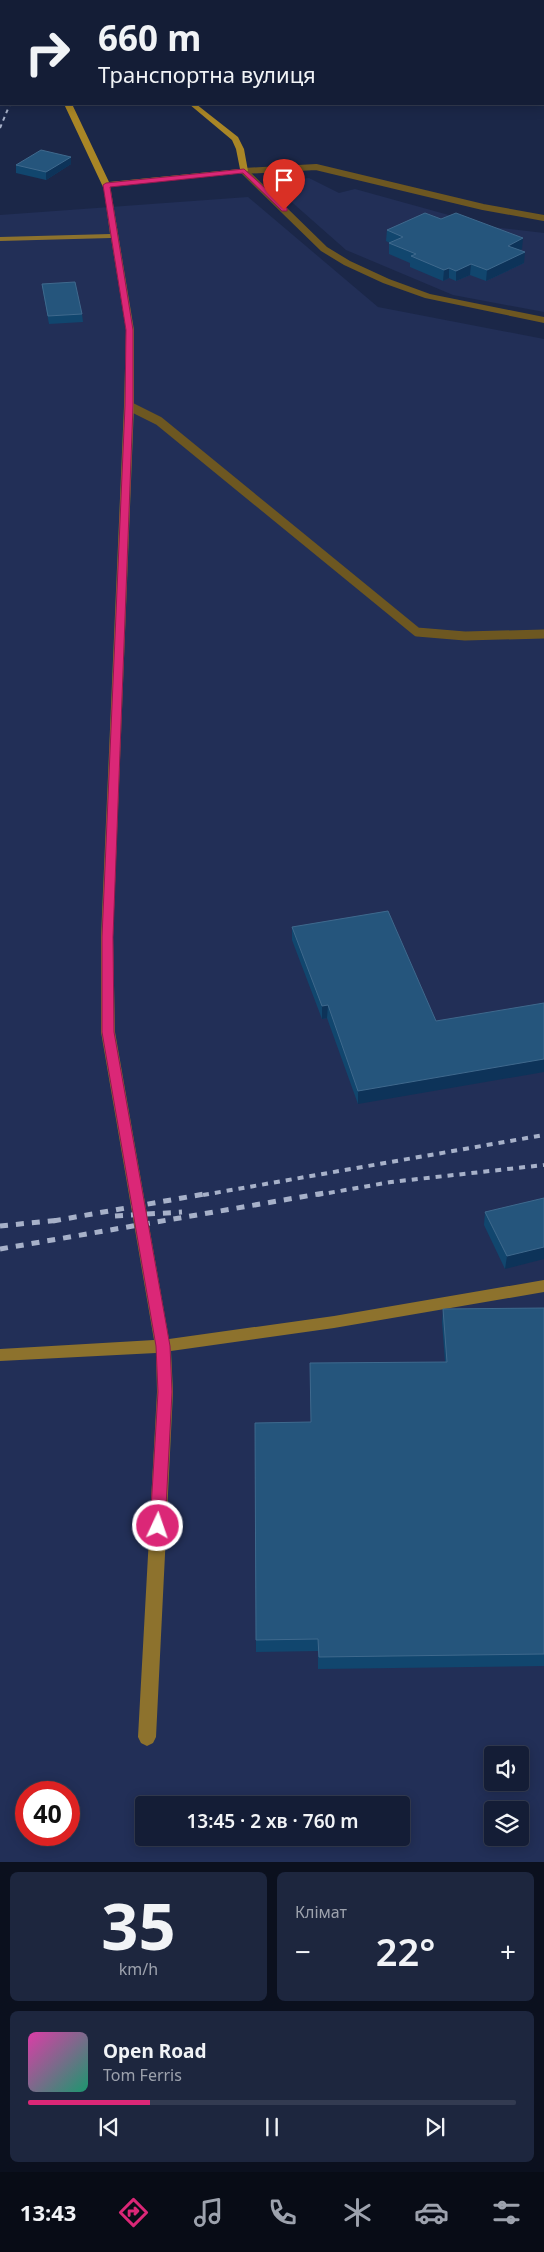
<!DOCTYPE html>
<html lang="uk">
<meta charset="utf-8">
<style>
:root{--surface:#141d36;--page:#1d263e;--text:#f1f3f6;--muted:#9da2ad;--line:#333b51;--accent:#db2777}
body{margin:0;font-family:"Noto Sans",sans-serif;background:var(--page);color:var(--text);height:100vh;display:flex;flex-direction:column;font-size:19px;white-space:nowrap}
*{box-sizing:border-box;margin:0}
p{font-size:16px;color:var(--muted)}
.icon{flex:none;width:28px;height:28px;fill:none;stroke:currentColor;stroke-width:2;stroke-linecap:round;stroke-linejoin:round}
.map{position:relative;height:1862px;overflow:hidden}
.details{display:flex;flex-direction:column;gap:10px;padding:10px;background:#0b101e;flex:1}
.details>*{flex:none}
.hud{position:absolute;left:0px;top:0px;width:545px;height:105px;box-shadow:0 2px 12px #0003,0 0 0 1px var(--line);background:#141d36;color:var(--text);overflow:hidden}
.controls{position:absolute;left:484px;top:1746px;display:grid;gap:10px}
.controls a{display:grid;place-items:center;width:45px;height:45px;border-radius:5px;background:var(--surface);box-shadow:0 2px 12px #0003,0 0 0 1px var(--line);font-size:25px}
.speed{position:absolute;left:15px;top:1781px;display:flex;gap:10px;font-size:25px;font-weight:700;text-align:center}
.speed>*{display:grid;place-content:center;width:65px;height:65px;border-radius:50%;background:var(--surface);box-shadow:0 2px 12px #0003,0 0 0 1px var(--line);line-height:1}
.speed .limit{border:8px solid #d22;background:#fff;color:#111}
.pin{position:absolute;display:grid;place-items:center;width:42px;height:42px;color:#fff;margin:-51px -21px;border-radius:50% 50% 50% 0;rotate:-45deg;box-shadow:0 0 5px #0007}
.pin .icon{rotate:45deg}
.me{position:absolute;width:55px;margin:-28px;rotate:3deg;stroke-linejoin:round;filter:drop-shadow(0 0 4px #0008)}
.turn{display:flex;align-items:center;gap:18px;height:105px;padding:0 15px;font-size:22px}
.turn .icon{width:65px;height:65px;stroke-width:2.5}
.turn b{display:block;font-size:35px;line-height:42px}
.big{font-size:38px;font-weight:600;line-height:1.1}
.details .card{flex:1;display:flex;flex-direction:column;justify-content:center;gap:8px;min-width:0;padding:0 18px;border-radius:8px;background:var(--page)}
.details .dial{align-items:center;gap:0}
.dial b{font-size:65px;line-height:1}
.song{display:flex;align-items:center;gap:15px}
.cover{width:60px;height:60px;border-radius:8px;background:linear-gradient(135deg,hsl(320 70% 55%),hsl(160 70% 35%))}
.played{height:5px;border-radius:2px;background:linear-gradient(90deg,var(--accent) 25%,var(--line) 25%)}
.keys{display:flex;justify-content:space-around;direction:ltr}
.heat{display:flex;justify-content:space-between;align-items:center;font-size:28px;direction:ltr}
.details .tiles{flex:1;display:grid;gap:10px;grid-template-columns:1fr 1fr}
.card:last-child{grid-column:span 2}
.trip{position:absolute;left:135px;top:1796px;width:275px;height:50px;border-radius:5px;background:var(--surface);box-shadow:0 2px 12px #0003,0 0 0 1px var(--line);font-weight:600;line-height:50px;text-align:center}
.menu{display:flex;height:80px;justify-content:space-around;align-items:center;background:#080c16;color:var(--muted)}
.menu .icon{width:35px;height:35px}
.menu .selected{color:var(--accent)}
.menu b{font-size:22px;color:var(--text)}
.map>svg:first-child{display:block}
.built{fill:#222f57;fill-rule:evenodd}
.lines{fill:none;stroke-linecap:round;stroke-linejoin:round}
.lane-far1{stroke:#6d5721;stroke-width:6}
.lane{stroke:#6d5721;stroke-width:9}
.street{fill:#6d5721;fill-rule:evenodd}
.secondary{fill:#8d722d;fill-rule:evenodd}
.primary{fill:#a98626;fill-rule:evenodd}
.rail-far2{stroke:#a7b1c9;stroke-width:2;stroke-dasharray:4 4;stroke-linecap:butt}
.rail-far1{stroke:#a7b1c9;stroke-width:4;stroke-dasharray:6 6;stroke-linecap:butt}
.rail{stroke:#a7b1c9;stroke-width:5;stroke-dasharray:8 8;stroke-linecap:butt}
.wall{fill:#11466e}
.shaded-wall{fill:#0d3359}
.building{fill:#25557c;stroke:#3f698d}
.route{fill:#db2777;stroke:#8e194d}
</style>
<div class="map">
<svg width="544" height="1862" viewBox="0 0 544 1862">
<rect width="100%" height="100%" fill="#1b2748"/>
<path class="built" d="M309 178 339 193 355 189 492 227 544 233V312L453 295 346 250 269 182Z
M248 197 378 307 544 339V1862H0V215ZM492 1755H520V1782H492ZM26 1792H69V1835H26ZM144 1805H401V1838H144ZM492 1810H520V1838H492Z"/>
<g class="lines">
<path class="lane-far1" d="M244 171 316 167 483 207 544 218"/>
<path class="lane" d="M129 406 159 421 417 632 465 636 544 634"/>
<path class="street" d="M241 169H247L327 247 350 261 389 279 430 294 544 317V323L425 298 383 283 344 265 321 251 241 173Z"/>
<path class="secondary" d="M103 183 110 185 134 330V406L113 937 115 1032 169 1339 334 1316 544 1280V1292L334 1328 171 1351 173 1392 156 1737 153 1743 147 1746 141 1743 138 1737 157 1392 156 1353 0 1361V1349L154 1340 101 1032V937L124 406 126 330 111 238 0 241V237L110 234Z"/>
<path class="primary" d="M22 0H28V1H22Z
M73 0H79L80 1H74Z
M64 104H72L109 182 240 169 236 149 232 140 189 104H196L238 137 244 149 248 171 244 173 103 187Z"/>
<path class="rail-far2" d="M0 32 1 37
M0 128 10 104"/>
<path class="rail-far1" d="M203 1195 544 1135
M317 1195 391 1182 544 1165"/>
<path class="rail" d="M115 1216 182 1212
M53 1221 210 1193
M0 1226 60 1220
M0 1249 324 1193"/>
</g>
<path class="wall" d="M71 157V164L46 180 16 173V165Z
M387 230 522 249 520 250 524 263 486 281 470 275 456 281 449 278 443 281 410 267V263L389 254V243H390L386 241Z
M42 284 82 314 83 322 49 324 43 292Z
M388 911 358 1104 327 1018 322 1019 292 940V927Z
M544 1198 505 1269 484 1225 485 1212Z
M544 1308V1666L318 1669V1651L256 1652 255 1423 311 1422 310 1363 445 1362 442 1322 443 1309Z"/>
<path class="shaded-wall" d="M71 157V164L46 180V172Z
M523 238 522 249 507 256 508 246Z
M525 252 524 263 486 281 487 270Z
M471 264 470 275 456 281V271Z
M449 268V278L443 281 444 270Z
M328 1005 327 1018 322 1019V1006Z
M544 1059V1072L358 1104V1091Z
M544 1247V1259L505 1269 507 1256Z"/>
<path class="building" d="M41 150 71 157 46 172 16 165Z
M425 213 441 219 456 213 523 238 508 246 525 252 487 270 471 264 456 271 449 268 444 270 411 256 416 254 389 243 403 237 387 230Z
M75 282 82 314 48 316 42 284Z
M388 911 436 1021 544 1003V1059L358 1091 328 1005 322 1006 292 927Z
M544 1198V1247L507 1256 485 1212Z
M544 1308V1654L319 1657 318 1639 256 1640 255 1423 311 1422 310 1363 447 1362 443 1309Z"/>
<path class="route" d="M244 169 287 208V211H282L243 173 110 187 133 330V406L113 937 114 1032 170 1346 172 1392 165 1526 163 1530 158 1532 152 1530 150 1526 158 1392 156 1346 102 1032V937L125 406 126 330 103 185 106 183Z"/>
</svg>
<div class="controls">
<a><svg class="icon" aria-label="sound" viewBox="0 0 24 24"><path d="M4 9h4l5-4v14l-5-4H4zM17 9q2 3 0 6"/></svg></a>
<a><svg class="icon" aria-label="layers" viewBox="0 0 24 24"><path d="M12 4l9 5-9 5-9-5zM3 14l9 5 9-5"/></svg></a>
</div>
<div class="speed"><div class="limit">40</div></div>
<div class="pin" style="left:284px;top:210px;background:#d93025"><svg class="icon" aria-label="arrive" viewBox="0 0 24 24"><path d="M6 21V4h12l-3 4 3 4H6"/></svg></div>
<svg class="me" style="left:158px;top:1526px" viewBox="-20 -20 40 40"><circle r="17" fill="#db2777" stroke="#fff" stroke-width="3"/><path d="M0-11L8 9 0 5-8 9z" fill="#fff"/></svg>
<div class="trip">13:45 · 2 хв · 760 m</div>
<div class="hud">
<div class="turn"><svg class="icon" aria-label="right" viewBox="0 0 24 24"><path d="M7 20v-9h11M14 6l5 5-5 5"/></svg><div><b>660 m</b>Транспортна вулиця</div></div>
</div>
</div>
<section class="details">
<div class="tiles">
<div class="card dial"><b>35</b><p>km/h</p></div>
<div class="card"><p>Клімат</p>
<div class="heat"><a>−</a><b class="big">22°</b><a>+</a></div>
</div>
<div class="card">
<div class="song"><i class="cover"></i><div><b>Open Road</b><p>Tom Ferris</p></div></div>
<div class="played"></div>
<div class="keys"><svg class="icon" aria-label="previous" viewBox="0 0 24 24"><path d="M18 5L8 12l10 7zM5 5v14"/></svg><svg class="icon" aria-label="pause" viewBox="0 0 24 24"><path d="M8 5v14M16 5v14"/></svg><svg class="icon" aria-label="next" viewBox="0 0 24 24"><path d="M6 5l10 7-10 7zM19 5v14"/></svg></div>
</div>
</div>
</section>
<nav class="menu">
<b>13:43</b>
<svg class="icon selected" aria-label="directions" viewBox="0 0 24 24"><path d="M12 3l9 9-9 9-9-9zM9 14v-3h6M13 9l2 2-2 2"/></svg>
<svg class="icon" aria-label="music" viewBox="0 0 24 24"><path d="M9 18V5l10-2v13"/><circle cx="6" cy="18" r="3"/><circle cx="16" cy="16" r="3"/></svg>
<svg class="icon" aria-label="phone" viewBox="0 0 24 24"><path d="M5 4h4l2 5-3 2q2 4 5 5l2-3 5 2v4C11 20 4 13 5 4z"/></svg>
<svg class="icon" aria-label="climate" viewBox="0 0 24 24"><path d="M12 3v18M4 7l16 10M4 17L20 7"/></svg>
<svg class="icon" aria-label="car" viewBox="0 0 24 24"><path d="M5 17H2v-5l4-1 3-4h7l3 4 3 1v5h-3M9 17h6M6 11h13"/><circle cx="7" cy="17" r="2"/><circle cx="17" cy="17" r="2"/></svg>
<svg class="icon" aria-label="filters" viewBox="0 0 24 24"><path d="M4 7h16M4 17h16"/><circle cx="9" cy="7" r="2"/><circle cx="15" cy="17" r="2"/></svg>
</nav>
